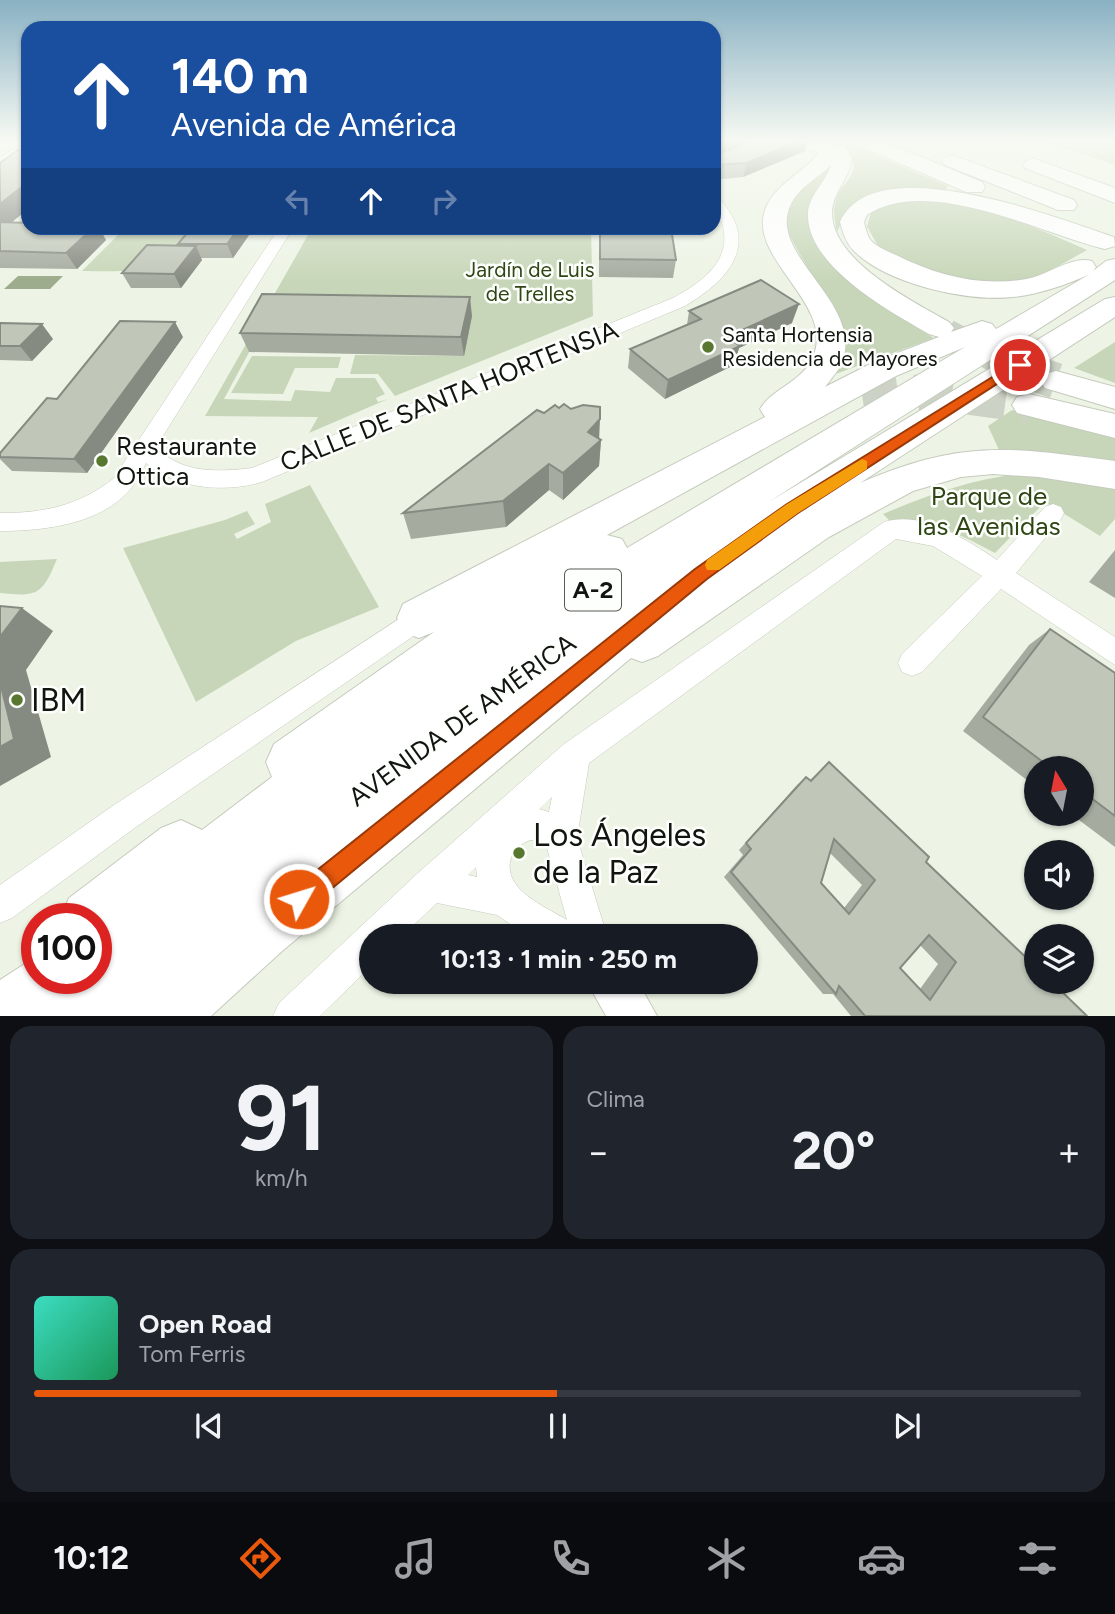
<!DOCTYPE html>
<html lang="es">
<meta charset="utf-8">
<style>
:root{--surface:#171b24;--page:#20242c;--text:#f1f3f6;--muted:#9ea1a6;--line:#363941;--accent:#ea580c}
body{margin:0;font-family:Figtree,sans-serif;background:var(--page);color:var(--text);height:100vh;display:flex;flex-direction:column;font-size:26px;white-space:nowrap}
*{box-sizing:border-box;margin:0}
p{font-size:23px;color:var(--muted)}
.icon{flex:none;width:38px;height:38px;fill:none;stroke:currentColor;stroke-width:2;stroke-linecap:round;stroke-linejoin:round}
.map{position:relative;height:1016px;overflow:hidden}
.panel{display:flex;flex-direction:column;gap:10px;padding:10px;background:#0d0f14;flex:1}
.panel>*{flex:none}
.top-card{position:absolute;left:21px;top:21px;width:700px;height:214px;border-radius:21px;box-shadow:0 2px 5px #0004;background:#1a4fa0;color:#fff;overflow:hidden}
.needle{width:46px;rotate:350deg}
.controls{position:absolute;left:1024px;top:756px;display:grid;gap:14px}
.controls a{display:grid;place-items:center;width:70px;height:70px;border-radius:50%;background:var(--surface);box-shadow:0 2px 5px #0004;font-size:35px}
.speed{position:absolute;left:21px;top:903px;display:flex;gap:14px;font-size:35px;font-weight:700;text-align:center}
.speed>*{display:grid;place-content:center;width:91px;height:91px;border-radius:50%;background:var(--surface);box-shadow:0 2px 5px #0004;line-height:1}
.speed .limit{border:10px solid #d22;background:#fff;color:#111}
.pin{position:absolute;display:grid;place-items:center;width:60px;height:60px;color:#fff;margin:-30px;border:4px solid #fff;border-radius:50%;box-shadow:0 2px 7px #0007}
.me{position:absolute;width:77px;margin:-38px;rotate:51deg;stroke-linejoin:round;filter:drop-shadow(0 0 5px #0008)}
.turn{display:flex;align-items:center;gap:24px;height:147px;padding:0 35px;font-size:32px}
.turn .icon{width:91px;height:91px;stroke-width:2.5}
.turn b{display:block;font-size:49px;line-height:60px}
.lanes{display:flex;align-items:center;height:66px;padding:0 35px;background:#0003;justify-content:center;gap:35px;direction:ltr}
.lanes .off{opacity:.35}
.big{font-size:52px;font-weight:700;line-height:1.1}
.panel .widget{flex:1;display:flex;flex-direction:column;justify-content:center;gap:10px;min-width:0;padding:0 24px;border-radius:21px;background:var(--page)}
.panel .dial{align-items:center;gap:0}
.dial b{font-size:91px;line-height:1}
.song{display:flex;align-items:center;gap:21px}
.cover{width:84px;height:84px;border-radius:10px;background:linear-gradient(135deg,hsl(170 70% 55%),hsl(150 70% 35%))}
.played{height:7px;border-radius:4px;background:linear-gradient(90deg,var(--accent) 50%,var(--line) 50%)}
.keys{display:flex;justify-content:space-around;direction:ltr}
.heat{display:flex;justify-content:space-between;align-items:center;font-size:38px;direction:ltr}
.panel .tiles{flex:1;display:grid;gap:10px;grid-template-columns:1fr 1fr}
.widget:last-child{grid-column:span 2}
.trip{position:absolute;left:359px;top:924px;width:399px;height:70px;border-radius:35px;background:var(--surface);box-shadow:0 2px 5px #0004;font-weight:700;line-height:70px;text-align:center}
.menu{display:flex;height:112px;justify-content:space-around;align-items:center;background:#090b0e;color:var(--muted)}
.menu .icon{width:49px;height:49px}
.menu .active{color:var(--accent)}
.menu b{font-size:32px;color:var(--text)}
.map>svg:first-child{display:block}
.green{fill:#c7d6b8}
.water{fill:#9cac8c}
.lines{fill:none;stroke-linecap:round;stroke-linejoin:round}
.motorway-tunnel-far1{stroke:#ccd2c5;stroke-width:28;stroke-dasharray:28 14;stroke-linecap:butt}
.motorway-tunnel{stroke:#ccd2c5;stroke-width:36;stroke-dasharray:36 18;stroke-linecap:butt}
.minor-casing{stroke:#c4cbbd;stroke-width:1}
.tertiary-casing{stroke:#c4cbbd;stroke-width:2}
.motorway-casing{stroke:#c4cbbd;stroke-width:2}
.minor{fill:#fff;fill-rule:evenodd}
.tertiary{fill:#fff;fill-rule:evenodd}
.motorway{fill:#fff;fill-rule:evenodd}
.wall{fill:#a5ab9f;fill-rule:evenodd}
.shaded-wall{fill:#868b82}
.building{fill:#c0c7b9;stroke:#868b82;stroke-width:2;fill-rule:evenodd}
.route{fill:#ea580c;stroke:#983908;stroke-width:2}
.slow{fill:#f59e0b}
.poi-dot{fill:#59782f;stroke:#fdfffc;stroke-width:2.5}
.labels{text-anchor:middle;stroke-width:5;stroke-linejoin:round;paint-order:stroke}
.far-park-label{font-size:21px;fill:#304514;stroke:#fdfffc}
.far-poi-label{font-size:21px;fill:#12140f;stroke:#fdfffc;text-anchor:start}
.shield{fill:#fdfffc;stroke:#585a56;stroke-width:2}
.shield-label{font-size:24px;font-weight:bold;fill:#12140f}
.street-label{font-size:26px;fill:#12140f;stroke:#fdfffc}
.poi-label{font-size:26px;fill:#12140f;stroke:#fdfffc;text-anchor:start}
.park-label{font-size:26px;fill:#304514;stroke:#fdfffc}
.near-poi-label{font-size:32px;fill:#12140f;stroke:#fdfffc;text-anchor:start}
</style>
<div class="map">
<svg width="1115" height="1016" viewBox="0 0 1115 1016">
<rect width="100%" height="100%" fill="#edf4e5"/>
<path class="green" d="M839 140H841L948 186 944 191C898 188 858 183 837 232 835 223 833 213 835 204 842 174 871 176 839 140Z
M1041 140H1115V165Z
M834 162C830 178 811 193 809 208 802 266 892 312 934 338L830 376C834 370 843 360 844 353 849 322 796 257 784 222L796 192Z
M928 199C987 207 1033 226 1087 250 1065 262 1043 277 1018 281 977 289 909 276 879 246 874 241 871 232 867 227L871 212 898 201Z
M28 215V228H202C166 273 137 272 82 271L119 234 7 232Z
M312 228H591L593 316 395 396 378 374H350L355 355 464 356 270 313 224 399 291 401 295 390 330 392 336 378H375L385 394 376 398 378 402 388 399 309 433 318 417 205 416Z
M1115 342V383L1074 368Z
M252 356 341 357 338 368H295L283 394 231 393Z
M1012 410 1115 438V465L999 450 988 426Z
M1018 474 1115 489V519L1100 536 1045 502 995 553C962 535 928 518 890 521L883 514C928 495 969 480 1018 474Z
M310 485 379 607 296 641 196 702 123 548 225 520 247 511 255 524 234 534 237 539 271 522 265 504Z
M57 559C42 595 38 597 0 593V562Z"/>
<path class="water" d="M18 276H63L50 289H4Z"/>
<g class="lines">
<path class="motorway-tunnel-far1" d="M947 333 996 359 1038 375"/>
<path class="motorway-tunnel" d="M1034 373 1056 381
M863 401 927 391 1029 405"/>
<defs>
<path id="minor" d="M788 140H805L820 148 814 152Z
M0 142 8 143 10 146 0 150Z
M714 197C723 200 731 213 735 222 750 260 715 288 685 306L262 482C225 493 176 489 146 463 141 472 136 483 129 491 98 525 42 531 0 531V513C44 513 78 506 113 479L279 228H293L156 447C182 474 217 472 252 468L673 298C697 285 728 265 724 233 723 219 714 211 714 197Z
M1053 504 1061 507 1064 513 1061 519 1016 573 1115 637V665L1001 589 922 672 912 676 902 672 898 663 902 654 982 576 933 546 896 539 589 763 577 838 607 936H528L497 915 437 903 402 936H371V966L320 1016H273L279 1003 418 873 564 744 884 522C922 510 967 540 997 560L1045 507ZM552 797 549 812 539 809ZM531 840 539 841 547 848 567 920C546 907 501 889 511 858 514 850 522 842 531 840ZM476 867 477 877 468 875Z
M419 606 428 610 432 618 428 626 136 827 12 918 0 923V885L114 805Z"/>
<path id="tertiary" d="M28 141V152L0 169V157Z
M587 982H638L657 1016H606Z"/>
<path id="motorway" d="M811 140H831L833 145 844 146 852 158C850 178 832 193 832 213 832 261 912 301 949 322L954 328 951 332 982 321 992 324 996 329 1090 274C1066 285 1040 294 1013 297 967 302 887 284 854 251 846 243 843 233 840 222 873 146 1057 218 1114 237L1115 246 1105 249C1042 234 928 174 867 215L864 222C865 227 867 233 869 238 874 246 887 251 896 255 938 276 984 288 1031 278 1051 273 1072 256 1092 261L1096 267 1093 271 1106 261 1115 259V280L767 503 1105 299 1115 297V317L860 483C962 439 1009 447 1115 461V489L1039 477 993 474 961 477 913 491 829 537 658 656 642 662 631 658 281 952 211 1016H0V980L37 956V978H96V919H60L69 898 161 828 181 820 202 830 272 777 266 762 274 744 434 632 419 638 403 632 397 618 403 604 765 417 760 409C772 389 799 383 811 361 842 304 739 257 768 203 780 182 803 172 818 154ZM831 165C826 182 809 195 808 213 806 266 889 311 929 334L939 337 874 362 825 387C831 379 840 369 843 360 862 299 763 253 792 202 800 187 819 177 831 165ZM965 347 627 548 622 539 607 535 896 376ZM762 540 675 595 673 594Z
M853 140H880L982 182 985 187 982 192H966L856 144Z
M952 155 1074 200 1077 205 1074 210H1058L945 165 942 161 945 157Z
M1032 158 1115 188V203L1025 168 1022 164Z
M1056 371 1115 387V409L1045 388 1040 381 1045 374Z
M1029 394 1115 414V438L1017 413 1012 405 1017 397Z"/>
</defs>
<use href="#minor" class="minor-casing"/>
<use href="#tertiary" class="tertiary-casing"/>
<use href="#motorway" class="motorway-casing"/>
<use href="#minor" class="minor"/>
<use href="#tertiary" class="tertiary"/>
<use href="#motorway" class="motorway"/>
</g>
<path class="wall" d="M714 140H808L805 151 743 177 714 180Z
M0 163 12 222 28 228H99L106 240 77 269 0 268Z
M191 228H254L233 258H201L202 260 181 288H131L122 273 179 246 178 244Z
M599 228H671L676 260 673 278 599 277Z
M689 311 792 323 739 348 734 365 665 399 628 368 630 349 687 325Z
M472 316 464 356 249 352 240 333Z
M0 323 53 339 32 361 0 360Z
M183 337 87 473 12 471 0 459V457L57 399Z
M599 439 601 440 599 466 563 500 549 490 506 527 411 539 403 513Z
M1115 550V598L1089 582Z
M1050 629 1115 673V847L1071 814H1082V768H1036V787L963 731 1029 645Z
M829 762 926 862 1087 1016H851L833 994H823L724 877 743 855 739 850 797 785 806 777 810 780ZM830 853 862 885 844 908 821 883ZM920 945 938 964 920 989 900 968Z"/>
<path class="shaded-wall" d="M722 140H761L714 156 716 142Z
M800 140H808L805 151 743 177 747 163Z
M28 182V209L0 232V204Z
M93 228H99L106 240 77 269 66 253Z
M239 228H254L233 258 227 244Z
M196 246 202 260 181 288 174 274Z
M470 297 472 316 464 356 461 337Z
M799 304 792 323 739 348 734 365 665 399 668 380 727 337Z
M175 322 183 337 87 473 74 459Z
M42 324 53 339 32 361 20 346Z
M600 419 599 442 601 440 599 466 563 500V473L588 432Z
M549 464V490L506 527 503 501Z
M22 608 53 631 26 670 51 757 0 786V637Z"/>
<path class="building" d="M714 140H722L716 142 715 155 754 140H800L747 163 714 165Z
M18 150H28V182L0 204V163Z
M0 222 28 223V228H93L66 253 0 251Z
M191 228H239L227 244H178Z
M600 228H671L676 260 600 259Z
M147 245 196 246 174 274 122 273Z
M761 280 799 304 727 337 740 346 668 380 630 349 701 319 689 311Z
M262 294 470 297 461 337 240 333Z
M120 321 175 322 74 459 0 457V453L47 398 57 399Z
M0 323 42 324 20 346H0Z
M564 404 571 409 583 405 600 407V419L588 432 601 440 563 473 549 464 503 501 403 513 537 410 544 413 555 405 559 408Z
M0 606 22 608 0 637Z
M1050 629 1115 673V816L1082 791V768H1051L983 717Z
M0 682 14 739 0 747Z
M829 762 929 857 926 862 1036 967V982H1052L1087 1016H865L839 986 836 994 731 872 751 849 746 843 806 777 811 781ZM834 839 875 880 849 914 821 883ZM929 935 956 962 930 1000 900 968Z"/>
<linearGradient id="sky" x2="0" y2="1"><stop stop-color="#89b1c3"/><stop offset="0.5" stop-color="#f7faf3"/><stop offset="1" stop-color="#f7faf3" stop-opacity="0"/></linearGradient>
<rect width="1115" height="282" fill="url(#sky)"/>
<path class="route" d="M1015 363 1026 365 798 513 707 579 308 908 299 911 291 908 287 899 291 891 695 569 787 504Z"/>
<path class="slow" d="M862 459 867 461V469L798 513 719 570H707L705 565 707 560 787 504Z"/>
<g class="poi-dot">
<circle cx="708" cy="347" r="7"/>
<circle cx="102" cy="461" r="7"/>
<circle cx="17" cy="700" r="7"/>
<circle cx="519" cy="853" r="7"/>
</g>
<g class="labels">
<g class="far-park-label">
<text x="530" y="277">Jardín de Luis<tspan x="530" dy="24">de Trelles</tspan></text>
</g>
<g class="far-poi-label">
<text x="722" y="342">Santa Hortensia<tspan x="722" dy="24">Residencia de Mayores</tspan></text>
</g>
<rect class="shield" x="565" y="569.5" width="56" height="41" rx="5"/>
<g class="shield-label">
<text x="593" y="598">A-2</text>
</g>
<g class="street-label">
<text transform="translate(449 396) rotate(-22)" y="9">CALLE DE SANTA HORTENSIA</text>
<text transform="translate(462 720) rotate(-36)" y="9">AVENIDA DE AMÉRICA</text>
</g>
<g class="poi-label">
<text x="116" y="455">Restaurante<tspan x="116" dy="30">Ottica</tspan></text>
</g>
<g class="park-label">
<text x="989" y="505">Parque de<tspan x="989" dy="30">las Avenidas</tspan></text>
</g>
<g class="near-poi-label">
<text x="31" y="711">IBM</text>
<text x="533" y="846">Los Ángeles<tspan x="533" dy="37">de la Paz</tspan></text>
</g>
</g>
</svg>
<div class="controls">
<a><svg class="needle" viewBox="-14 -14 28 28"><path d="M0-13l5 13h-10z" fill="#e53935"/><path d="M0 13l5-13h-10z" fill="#9ea1a6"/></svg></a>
<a><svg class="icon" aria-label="sound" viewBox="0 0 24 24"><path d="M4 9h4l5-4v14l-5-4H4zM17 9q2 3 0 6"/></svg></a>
<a><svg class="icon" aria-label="layers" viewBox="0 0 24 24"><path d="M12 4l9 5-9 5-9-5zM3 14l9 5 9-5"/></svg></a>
</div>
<div class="speed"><div class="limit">100</div></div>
<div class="pin" style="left:1020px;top:365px;background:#d93025"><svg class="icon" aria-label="arrive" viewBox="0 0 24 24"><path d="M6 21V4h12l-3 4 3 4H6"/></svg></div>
<svg class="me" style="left:299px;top:899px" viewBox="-20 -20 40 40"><circle r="17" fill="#ea580c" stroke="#fff" stroke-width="3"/><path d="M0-11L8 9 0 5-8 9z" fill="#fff"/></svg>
<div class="trip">10:13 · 1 min · 250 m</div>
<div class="top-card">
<div class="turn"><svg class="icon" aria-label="ahead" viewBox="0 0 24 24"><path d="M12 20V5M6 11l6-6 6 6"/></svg><div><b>140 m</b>Avenida de América</div></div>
<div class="lanes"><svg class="icon off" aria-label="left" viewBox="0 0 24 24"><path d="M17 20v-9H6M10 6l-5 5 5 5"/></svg><svg class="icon" aria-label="ahead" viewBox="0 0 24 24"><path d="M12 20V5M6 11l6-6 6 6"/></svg><svg class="icon off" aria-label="right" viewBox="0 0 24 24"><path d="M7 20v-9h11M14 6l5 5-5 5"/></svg></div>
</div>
</div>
<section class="panel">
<div class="tiles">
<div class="widget dial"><b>91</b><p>km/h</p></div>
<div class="widget"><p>Clima</p>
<div class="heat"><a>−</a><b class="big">20°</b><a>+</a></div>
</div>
<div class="widget">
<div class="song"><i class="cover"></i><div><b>Open Road</b><p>Tom Ferris</p></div></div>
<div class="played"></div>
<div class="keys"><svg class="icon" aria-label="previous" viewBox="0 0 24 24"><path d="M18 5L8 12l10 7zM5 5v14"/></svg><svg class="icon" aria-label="pause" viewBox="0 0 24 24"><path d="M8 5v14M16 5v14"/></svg><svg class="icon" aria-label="next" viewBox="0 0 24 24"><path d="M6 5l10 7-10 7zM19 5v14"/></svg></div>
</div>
</div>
</section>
<nav class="menu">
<b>10:12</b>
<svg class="icon active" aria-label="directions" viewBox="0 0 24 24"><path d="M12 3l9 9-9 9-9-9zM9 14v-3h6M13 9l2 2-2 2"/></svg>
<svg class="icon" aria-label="music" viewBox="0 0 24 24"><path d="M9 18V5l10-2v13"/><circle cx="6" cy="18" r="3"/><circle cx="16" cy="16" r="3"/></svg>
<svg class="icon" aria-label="phone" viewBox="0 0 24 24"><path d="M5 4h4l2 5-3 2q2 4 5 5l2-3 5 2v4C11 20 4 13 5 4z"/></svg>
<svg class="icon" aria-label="climate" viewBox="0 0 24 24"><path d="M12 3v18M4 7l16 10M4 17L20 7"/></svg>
<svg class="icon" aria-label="car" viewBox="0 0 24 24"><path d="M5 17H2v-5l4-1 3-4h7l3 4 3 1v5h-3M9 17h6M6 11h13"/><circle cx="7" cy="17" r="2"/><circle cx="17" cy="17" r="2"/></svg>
<svg class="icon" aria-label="filters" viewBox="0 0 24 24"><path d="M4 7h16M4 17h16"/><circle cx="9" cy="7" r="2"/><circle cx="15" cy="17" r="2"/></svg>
</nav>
